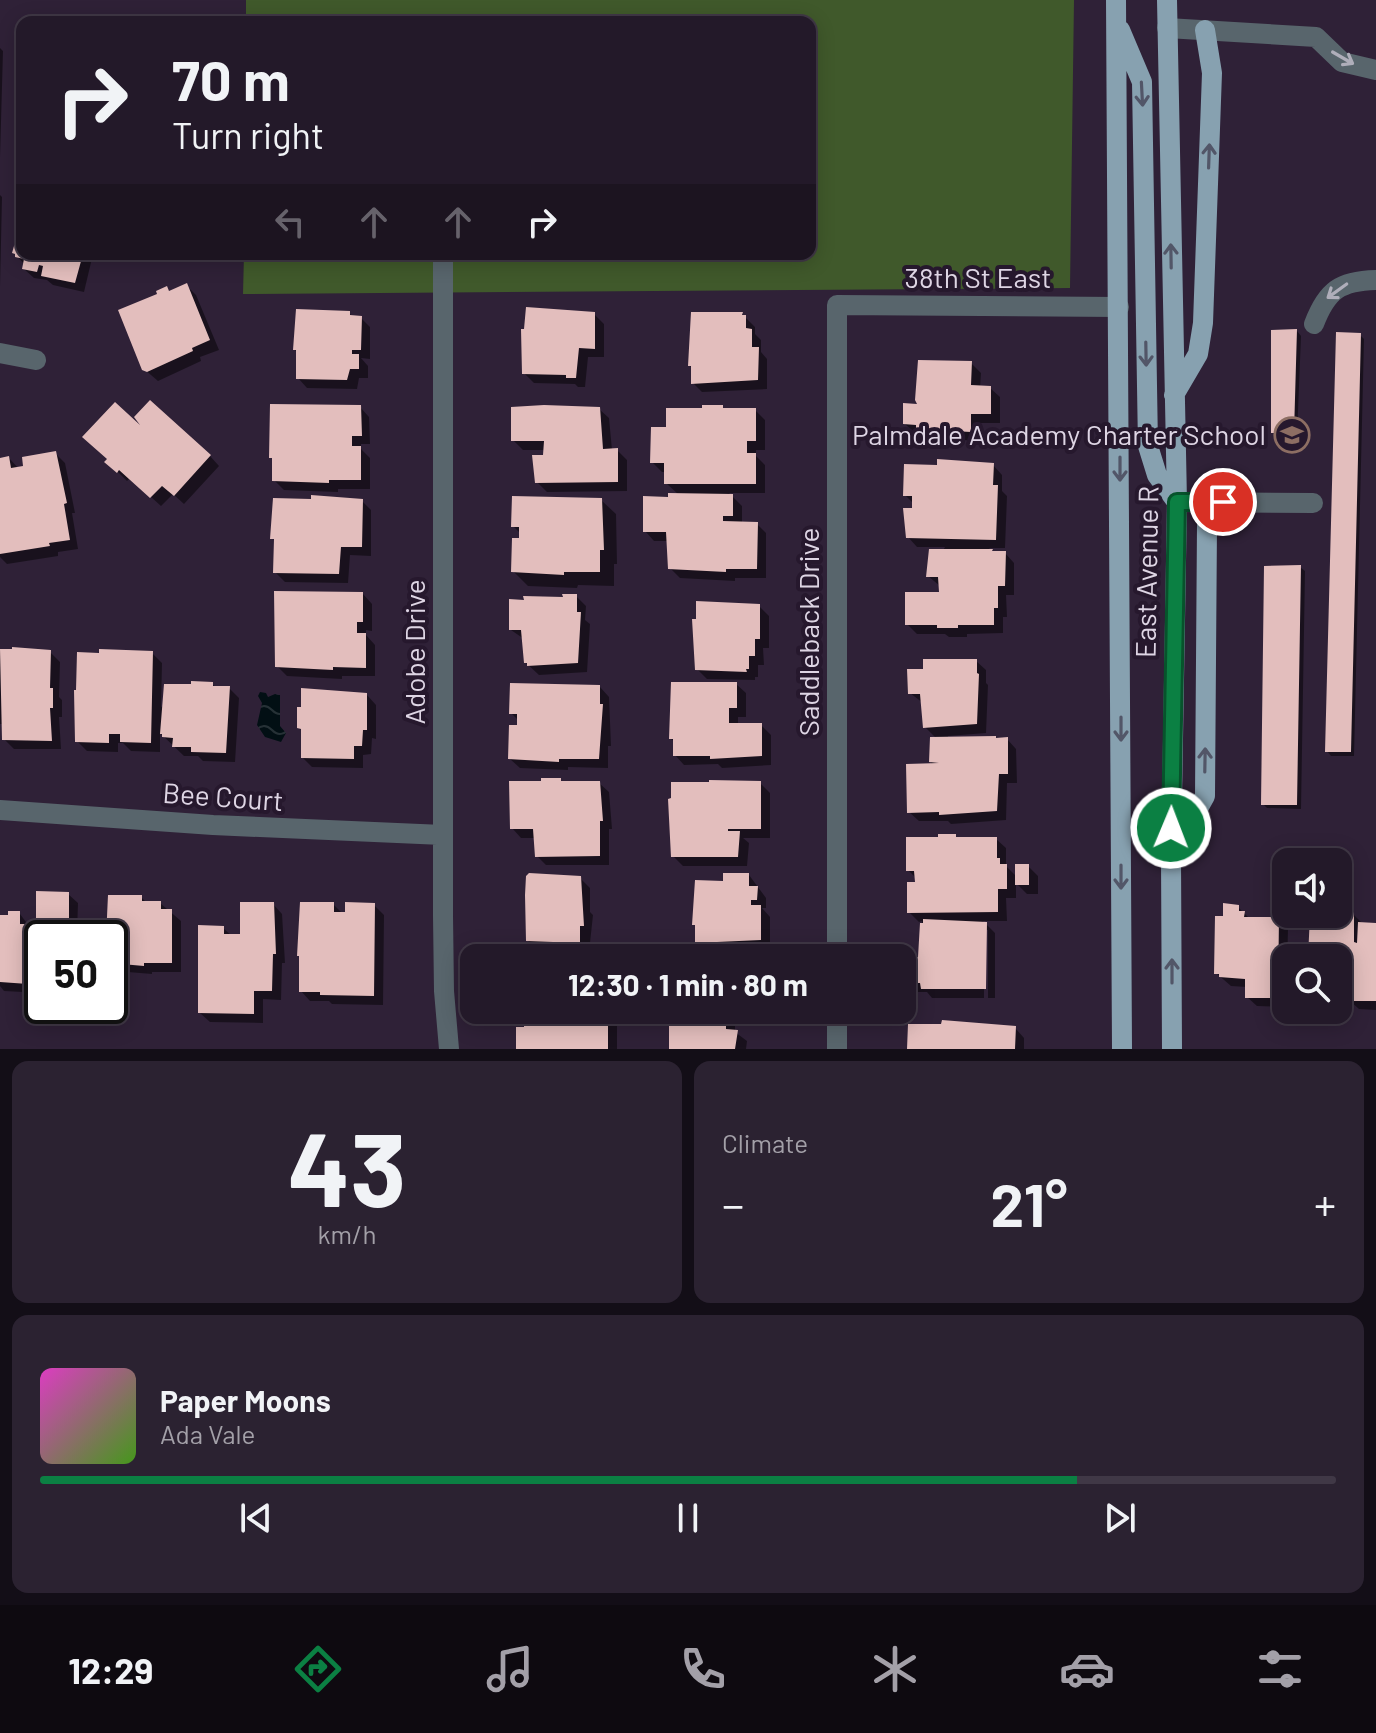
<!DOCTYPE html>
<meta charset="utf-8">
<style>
:root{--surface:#231929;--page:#2b2231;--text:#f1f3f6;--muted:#a3a0a8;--line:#403846;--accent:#0b8043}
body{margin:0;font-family:Barlow,sans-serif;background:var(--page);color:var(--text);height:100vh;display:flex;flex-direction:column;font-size:30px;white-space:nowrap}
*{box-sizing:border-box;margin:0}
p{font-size:26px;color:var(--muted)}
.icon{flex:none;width:44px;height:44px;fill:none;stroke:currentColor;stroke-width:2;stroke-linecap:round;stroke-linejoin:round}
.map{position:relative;height:1049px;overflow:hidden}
.sheet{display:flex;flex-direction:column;gap:12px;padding:12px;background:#130e17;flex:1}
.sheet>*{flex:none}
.guide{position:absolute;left:16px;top:16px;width:800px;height:244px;border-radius:16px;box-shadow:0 4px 20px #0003,0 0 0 2px var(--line);background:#231929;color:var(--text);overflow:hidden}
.fabs{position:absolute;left:1272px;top:848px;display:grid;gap:16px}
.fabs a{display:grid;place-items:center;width:80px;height:80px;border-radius:16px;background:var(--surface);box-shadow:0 4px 20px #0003,0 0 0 2px var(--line);font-size:40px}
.speed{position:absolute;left:24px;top:920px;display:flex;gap:16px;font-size:40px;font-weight:700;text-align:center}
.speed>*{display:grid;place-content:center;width:104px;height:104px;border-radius:50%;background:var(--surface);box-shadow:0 4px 20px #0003,0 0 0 2px var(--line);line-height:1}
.speed .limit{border:4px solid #111;border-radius:12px;background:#fff;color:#111}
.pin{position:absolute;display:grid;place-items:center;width:68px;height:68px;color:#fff;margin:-34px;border:4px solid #fff;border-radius:50%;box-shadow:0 2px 8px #0007}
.me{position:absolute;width:88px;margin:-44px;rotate:1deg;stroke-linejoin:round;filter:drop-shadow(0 0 6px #0008)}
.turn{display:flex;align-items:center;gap:28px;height:168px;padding:0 24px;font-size:36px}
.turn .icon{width:104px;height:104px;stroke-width:2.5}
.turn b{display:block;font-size:56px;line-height:68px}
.lanes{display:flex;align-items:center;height:76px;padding:0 24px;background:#0003;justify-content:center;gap:40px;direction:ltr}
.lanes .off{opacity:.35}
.big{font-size:60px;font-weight:700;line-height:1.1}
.sheet .tile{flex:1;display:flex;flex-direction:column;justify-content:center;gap:12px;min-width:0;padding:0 28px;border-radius:16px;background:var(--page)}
.sheet .dial{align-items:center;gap:0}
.dial b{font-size:104px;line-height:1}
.song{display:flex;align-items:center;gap:24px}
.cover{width:96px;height:96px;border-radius:12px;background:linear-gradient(135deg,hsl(310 70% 55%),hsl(100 70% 35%))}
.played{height:8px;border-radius:4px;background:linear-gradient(90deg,var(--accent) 80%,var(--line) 80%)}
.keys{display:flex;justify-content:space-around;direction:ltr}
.heat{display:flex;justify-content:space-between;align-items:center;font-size:44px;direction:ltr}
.sheet .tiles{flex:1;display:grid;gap:12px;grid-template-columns:1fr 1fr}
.tile:last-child{grid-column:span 2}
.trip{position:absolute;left:460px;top:944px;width:456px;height:80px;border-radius:16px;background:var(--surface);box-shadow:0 4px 20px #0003,0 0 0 2px var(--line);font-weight:700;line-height:80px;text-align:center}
.tabs{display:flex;height:128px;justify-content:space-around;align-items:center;background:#0e0a10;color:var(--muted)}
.tabs .icon{width:56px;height:56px}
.tabs .current{color:var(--accent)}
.tabs b{font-size:36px;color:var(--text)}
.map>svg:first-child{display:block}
.green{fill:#40592b}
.water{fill:url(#water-waves)}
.shadow{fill:#0007}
.building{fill:#e3bebd}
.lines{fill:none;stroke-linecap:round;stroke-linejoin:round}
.minor{stroke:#58656c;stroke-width:20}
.major{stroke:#87a1b0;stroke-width:20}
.oneway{stroke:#afaeba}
.oneway2{stroke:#525668}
.route-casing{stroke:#07532c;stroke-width:20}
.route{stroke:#0b8043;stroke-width:14}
.labels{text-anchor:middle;stroke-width:8;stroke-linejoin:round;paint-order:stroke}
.street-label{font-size:28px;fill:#ded5e4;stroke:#26182d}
.poi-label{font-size:28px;fill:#ded5e4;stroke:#26182d;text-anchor:end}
</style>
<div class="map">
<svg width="1376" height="1049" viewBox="0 0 1376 1049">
<defs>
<pattern id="water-waves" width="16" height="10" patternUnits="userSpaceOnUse" patternTransform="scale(2)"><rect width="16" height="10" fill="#020f14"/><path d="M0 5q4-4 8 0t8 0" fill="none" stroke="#263136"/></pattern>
</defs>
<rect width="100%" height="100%" fill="#2f2137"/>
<path class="green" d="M246 0H1074L1070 288 243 294 244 254H810V22H246Z"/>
<path class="water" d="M260 692 266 693 268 697 275 694 280 695V726L286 733 281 742 265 737 257 725 262 703 258 696Z"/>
<path class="shadow" d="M0 48 3 51 0 157Z
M0 195 2 197 0 287Z
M22 226V254H93L84 292 53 285 47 280 34 278 24 269 25 265 14 253Z
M187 286 196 295 219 350 200 357 201 361 158 381 144 369 159 295 167 289 170 292Z
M349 313 354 318H361L370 327V359L361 358 368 366V378H359L357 389 307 388 298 378V353L295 350Z
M594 314 604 324V357H588L585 387H578L575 384 534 383 524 373Z
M742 314 755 327V334L761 340V352L767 359V389L702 392 693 383V368L690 366Z
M1297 331 1301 336 1297 436 1277 437 1273 432Z
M1360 335 1364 339 1354 756H1331L1327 751Z
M971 363 981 373 980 388H990L1000 397V423H980L979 441 928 438 923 433H915L905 424 919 406Z
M360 407 369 417 370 444H361V449L370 458V489H338V492L284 490 274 480V461L271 457Z
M599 409 609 418 612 450H617L627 460V491L547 492 537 482 545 450H523L513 440Z
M725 410H755L765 420V450H756V456L765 465V493H729L742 506V523L757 524 766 533V578H735V581L680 578 670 568 668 541H654L645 531 670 499 679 495 666 483V472H662L652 462 668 429Z
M146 433 210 456 219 466 184 504 173 494 161 506 130 478 127 481 117 471Z
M55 453 65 463 75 513H72L78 549 58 552V556L7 564 0 557V460L9 458 19 469Z
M993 465 1002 475V491L1007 496 1005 548H989L994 553H1005L1014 563V595H1006L1007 617H1003V633L967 634V637H949L945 634H917L907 624 941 594 940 586 928 576 945 547H917L908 537 914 504 905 495Z
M601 500 616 514 617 564H614V586L578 585 577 588 528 586 513 571 521 534 513 526Z
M362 501 371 510V556L350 555 348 583 285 582 275 572 276 541 272 538Z
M1300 567 1305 571 1301 809 1267 808 1263 804Z
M363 594 372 604V631L366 630V635L375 645V676H342V679L287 676 277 666Z
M576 596 586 606 585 620 590 624 587 672 539 675 525 662 524 639 511 630Z
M759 606 769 616V648H763L764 665H758V677H755V680L707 679 697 669Z
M33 649 50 652 60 662 59 697 62 700V717H59L61 749H14L4 739V724H0V650Z
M152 653 162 663 161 707 212 684 217 688H229L239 698 235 762 203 761 198 756H184L160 733V752L131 751 123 743H118V752L87 751 77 741Z
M976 661 986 670V683L988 685 986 733 948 736V739H1007L1016 749 1017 783H1007L1006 820 951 824 948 821H919L909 812 931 766 932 739H937L925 727 923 703 910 693 925 671Z
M736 684 746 693V717H738V725H761L771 735V765L722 768 718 764 684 765 675 755V742L671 739Z
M600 687 609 697 611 746H608V768L568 767V770L520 768 510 759 519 721 511 713Z
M367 695 376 705V739L372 738 371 754 363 755V768L312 767 303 758V731L299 728Z
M563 783H599L609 792 612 829H609V865H546L537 856 535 838H521L512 828Z
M760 783 770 793V838H743L749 843 747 866H683L673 856Z
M955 836 958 839H996L1006 848V866L1017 877 1028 866 1038 876V894H1027L1016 883V898H1006L1007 921H983L995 933V998H988V930H984V998H932L927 992H917L907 982 919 959 922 921 919 922 909 912 917 879 908 870Z
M749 875 766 898V908H762L770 917V949L707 952 697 942 725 883Z
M580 878 590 888V912L593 915 589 952H580L586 958H547V951L538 950 528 941Z
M68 894 78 903 77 933 80 938H42V993L4 991 0 986V916L20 914 29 926H38Z
M141 897 147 903H160L181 921V972H152V974L116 971 110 965V938H108Z
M273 904 282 914 285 963H282L281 1000 263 999V1023L210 1022 200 1013 223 928 232 936H242Z
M333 904 343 914 374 905 384 915 383 1005 332 1004 329 1001H310L301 991Z
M1238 907 1250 919H1278L1288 929 1286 1007 1257 1006 1247 997V987L1231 986 1216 973 1224 918Z
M1353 914 1363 924 1376 925V1010L1359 1009 1349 1000V991L1338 992V958H1310Z
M516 1010H613L617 1015V1049H518L526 1025 516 1015Z
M669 1010H767V1023L735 1022V1032L747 1041 746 1049H671Z
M1015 1028 1024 1038V1049H909Z"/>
<path class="building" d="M21 222 22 254H83L75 283 41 276 43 266 39 265 37 272 22 269 24 259 15 257V254L12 253Z
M187 283 210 340 192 348 193 351 147 372 142 370 118 310 157 294 156 291 167 286 169 291Z
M526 307 595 312V349L579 348 576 378H566V375L522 374 521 329H524Z
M296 309 350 311V315L362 316 361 350H352V354H359V369H350L347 380 296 379V350H293Z
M691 312H743L742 315H746V328L752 329V347H759L758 380 691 384V366H688Z
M1297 329 1294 433H1271V330Z
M1336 332 1361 333 1351 752H1325Z
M918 360 972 361 971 385 991 386V414H971V432L916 429V425L903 424V403L917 404 915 400Z
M150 400 211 455 174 496 162 486 150 498 119 470 117 473 104 462 107 459 82 437 115 402 140 425 134 417Z
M270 404 361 405 362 436H352V446H361V480H329V483L272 481V458H269Z
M544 405 600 407 603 449 618 448V482L535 483 532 455H543L544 441H511V407Z
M702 405H723V408H756V441H747V453H756V484H664V463H650L651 427H666V408H702Z
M56 451 67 503 64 504 70 540 49 543 50 546 0 554V458L9 456 11 468 23 466 22 457Z
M937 459 994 463 993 485H998L996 540 906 538 903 508H912V496H903L904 464 937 465Z
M668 493 733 494V516H723V521L758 522 757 569H726V572L668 569 666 532H643V496L668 497Z
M311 495 363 499 362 547H341L339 574 273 573 274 539H270L273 498 311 499Z
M512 496 602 498 604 550H600V572H564V575L511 572 512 538H519V527H511Z
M929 549H993L992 551H1006L1005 586H998V608H994V625H958V628H937V625H905V592H939L938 577H926Z
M1301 565 1297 805H1261L1264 566Z
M274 591 363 592V622H357V633H366V668L333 667V670L275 667Z
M562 594H577V612H581L578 663 527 666V663H524L521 630H509V599L524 600 523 596 563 597Z
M696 601 760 604V639H755V656H749V669H746L747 672 695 670 692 619H696Z
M12 647 51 650 50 688H53V708H50L52 741 2 740 0 649H12Z
M99 649 153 651 151 743 120 742V734H109V743L75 742 74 690H76L77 652 99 653Z
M923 659H977V673L979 674 977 724 923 728 920 694H908L907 669H923Z
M191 681 213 682V686H230L226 753 191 752V747H172L173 738 162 737V734H160L164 684H191Z
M671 682H737V708H729V723H762V756L710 759V756H673V739H669Z
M510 683 600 685V704H603L599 759H559V762L508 759 509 725H517V714H509Z
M301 688 367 693V730H363L362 746H354V759L301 758V729L297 728V707H301Z
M996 736V738L1008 737V774H999L997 811 939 815V812L907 813 906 764 939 763 929 762 930 737Z
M541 778H561V781H600L603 821H600V856L535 857 533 829H510L509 781H541Z
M709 780 761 781V829H728V831H740L738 857H671L668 799 671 798V782H709Z
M938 834H956V837H997V858H1000V864H1007V889H998V912L907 913V882H915L914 871H906V837H938Z
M1015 864H1029V885H1015Z
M529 873 581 876 584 926H580V943L526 941 525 895 526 876Z
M723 873H749V886H758L757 900H751V905H761V940L695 943V925H692L695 880 723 881Z
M36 891 69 892V925H72V938H42V985L0 982V915H8V911H20V924H36Z
M108 895H142V901H161V909H172V963H144V966L110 963V938H106Z
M240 902H274L276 954H273L272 991H254V1014L198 1013V925L224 926V934H240Z
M300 902H334V912H345V902L375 903 374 996 320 995V992H299V956H297Z
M1223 903 1239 905V911H1245L1244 917H1279L1278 998H1245V979L1219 977V974H1214L1215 916H1223Z
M1338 912H1354V942L1357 943 1358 922 1376 923V1001H1347L1348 982H1338V958H1308L1310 914Z
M923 919 987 922 986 989H921L920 983H905L906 957H918L920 923H923Z
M545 948H579V958H545Z
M514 1010H608V1049H516V1027H524V1016H514Z
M666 1010H758V1014H726V1029L738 1030 735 1049H669V1022H665Z
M942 1020 1016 1026 1015 1049H907L908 1024H941Z"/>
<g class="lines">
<path class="minor" d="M1167 28 1316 37 1342 62 1376 70
M443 254V916L444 991 449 1049
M1314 324C1327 290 1340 281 1376 280
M0 353 36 360
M1177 502 1313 503
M0 810 213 825 443 835
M837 958V305L1119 307
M837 1010V1049"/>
<path class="major" d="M1116 0 1122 1049
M1167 0 1177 502 1171 858 1172 1049
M1120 30 1142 82 1148 446 1157 475 1177 502
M1174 395 1198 354 1203 323 1212 73 1205 30
M1173 854 1205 796 1207 524 1213 502"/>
</g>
<defs><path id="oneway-shaft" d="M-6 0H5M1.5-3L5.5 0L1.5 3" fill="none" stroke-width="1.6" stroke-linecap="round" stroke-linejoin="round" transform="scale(2)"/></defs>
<g class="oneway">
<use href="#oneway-shaft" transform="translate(1343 58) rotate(30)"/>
<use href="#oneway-shaft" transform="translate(1337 291) rotate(144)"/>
</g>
<g class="oneway2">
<use href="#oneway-shaft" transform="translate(1142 94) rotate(87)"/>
<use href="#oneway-shaft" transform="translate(1209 156) rotate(-88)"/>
<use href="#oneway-shaft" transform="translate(1171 256) rotate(-91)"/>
<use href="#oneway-shaft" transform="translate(1146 354) rotate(89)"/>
<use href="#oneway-shaft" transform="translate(1120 469) rotate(90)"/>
<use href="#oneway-shaft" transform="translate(1121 729) rotate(90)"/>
<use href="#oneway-shaft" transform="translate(1205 760) rotate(-89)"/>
<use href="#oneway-shaft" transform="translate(1121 877) rotate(90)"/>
<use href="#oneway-shaft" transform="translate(1172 971) rotate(-90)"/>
</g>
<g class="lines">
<defs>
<path id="route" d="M1171 828 1177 502H1223"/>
</defs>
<use href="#route" class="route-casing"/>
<use href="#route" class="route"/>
</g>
<defs>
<symbol id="school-ring" viewBox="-11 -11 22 22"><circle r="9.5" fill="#26182d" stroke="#8d6e63" stroke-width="1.5"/><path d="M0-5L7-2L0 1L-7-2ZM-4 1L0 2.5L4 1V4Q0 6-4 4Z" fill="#8d6e63"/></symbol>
</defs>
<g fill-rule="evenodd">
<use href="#school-ring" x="1272" y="415" width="40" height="40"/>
</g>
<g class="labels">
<g class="street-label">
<text x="978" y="288">38th St East</text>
<text transform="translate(1147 572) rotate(-89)" y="10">East Avenue R</text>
<text transform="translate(809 632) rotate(-90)" y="10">Saddleback Drive</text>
<text transform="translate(415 652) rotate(-90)" y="10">Adobe Drive</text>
<text transform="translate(223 797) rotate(4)" y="10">Bee Court</text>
</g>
<g class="poi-label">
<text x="1266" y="445">Palmdale Academy Charter School</text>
</g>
</g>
</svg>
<div class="fabs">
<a><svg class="icon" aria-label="sound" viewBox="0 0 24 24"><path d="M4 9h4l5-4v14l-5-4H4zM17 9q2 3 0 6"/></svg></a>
<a><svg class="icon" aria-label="search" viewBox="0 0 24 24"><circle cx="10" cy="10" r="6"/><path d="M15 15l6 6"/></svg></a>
</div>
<div class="speed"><div class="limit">50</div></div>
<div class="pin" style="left:1223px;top:502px;background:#d93025"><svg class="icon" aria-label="arrive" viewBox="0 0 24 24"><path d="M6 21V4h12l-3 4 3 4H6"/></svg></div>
<svg class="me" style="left:1171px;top:828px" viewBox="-20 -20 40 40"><circle r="17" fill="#0b8043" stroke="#fff" stroke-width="3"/><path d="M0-11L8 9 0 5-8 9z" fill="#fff"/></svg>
<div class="trip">12:30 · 1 min · 80 m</div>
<div class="guide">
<div class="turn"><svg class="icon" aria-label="right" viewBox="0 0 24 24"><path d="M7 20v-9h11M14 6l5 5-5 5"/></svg><div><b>70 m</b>Turn right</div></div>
<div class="lanes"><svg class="icon off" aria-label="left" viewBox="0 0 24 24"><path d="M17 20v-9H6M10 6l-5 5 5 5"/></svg><svg class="icon off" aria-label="ahead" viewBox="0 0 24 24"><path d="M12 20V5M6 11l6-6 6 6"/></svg><svg class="icon off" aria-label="ahead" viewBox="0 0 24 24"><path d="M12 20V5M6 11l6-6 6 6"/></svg><svg class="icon" aria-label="right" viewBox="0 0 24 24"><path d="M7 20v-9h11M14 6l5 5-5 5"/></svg></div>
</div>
</div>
<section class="sheet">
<div class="tiles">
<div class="tile dial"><b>43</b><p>km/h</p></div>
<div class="tile"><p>Climate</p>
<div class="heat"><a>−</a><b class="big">21°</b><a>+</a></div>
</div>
<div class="tile">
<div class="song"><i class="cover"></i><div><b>Paper Moons</b><p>Ada Vale</p></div></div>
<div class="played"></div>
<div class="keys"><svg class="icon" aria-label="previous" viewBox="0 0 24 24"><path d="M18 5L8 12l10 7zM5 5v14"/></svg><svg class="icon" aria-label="pause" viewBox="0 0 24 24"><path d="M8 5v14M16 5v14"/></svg><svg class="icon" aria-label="next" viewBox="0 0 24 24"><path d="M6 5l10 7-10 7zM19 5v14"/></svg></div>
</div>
</div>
</section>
<nav class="tabs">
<b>12:29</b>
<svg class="icon current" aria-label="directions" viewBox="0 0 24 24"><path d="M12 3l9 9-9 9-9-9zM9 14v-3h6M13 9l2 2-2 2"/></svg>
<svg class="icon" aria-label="music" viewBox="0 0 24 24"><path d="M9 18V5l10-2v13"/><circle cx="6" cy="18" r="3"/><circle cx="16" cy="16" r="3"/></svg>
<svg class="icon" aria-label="phone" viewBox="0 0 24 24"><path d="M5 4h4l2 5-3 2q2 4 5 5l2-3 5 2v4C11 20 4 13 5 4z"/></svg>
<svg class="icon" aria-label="climate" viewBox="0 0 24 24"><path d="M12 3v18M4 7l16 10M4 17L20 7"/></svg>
<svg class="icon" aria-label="car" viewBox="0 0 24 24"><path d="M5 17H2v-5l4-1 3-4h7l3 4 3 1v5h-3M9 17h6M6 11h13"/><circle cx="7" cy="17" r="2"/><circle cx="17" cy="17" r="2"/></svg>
<svg class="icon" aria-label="filters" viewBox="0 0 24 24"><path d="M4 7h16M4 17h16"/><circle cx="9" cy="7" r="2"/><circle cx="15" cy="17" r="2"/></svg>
</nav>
